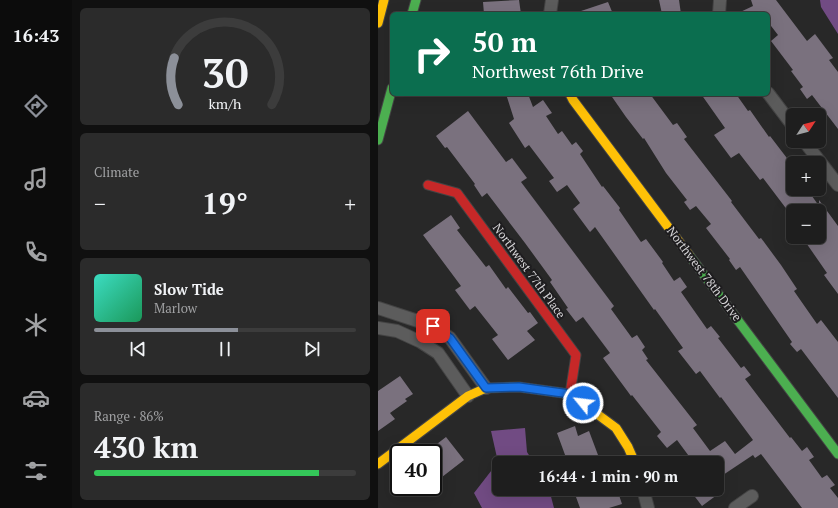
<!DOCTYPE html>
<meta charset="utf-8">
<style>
:root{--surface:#1e1e1e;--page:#2b2b2b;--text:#f1f3f6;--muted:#a1a2a4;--line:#3c3c3c;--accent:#8c9099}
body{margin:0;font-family:"PT Serif",serif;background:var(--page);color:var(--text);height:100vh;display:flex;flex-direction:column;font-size:15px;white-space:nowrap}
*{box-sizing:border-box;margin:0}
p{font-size:13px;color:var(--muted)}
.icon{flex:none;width:22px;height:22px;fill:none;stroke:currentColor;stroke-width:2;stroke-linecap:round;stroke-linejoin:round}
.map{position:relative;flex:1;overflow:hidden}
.drawer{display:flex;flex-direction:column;gap:8px;padding:8px;background:#101010;width:306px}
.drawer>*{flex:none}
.guide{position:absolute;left:12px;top:12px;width:380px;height:84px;border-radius:6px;box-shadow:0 4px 16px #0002,0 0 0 1px var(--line);background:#0b6e4f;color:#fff;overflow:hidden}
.needle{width:26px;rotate:54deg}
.controls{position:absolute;left:408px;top:108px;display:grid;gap:8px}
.controls a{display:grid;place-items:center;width:40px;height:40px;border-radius:6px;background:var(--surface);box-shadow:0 4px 16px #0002,0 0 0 1px var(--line);font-size:20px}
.speed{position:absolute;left:12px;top:444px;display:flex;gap:8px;font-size:20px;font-weight:700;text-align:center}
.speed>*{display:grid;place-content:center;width:52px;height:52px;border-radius:50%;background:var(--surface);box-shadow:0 4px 16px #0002,0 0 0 1px var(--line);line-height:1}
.speed .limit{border:2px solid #111;border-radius:6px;background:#fff;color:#111}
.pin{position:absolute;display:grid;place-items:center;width:34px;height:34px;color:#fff;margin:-17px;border-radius:8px;box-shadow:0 2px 6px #0006}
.me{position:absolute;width:44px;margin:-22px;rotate:299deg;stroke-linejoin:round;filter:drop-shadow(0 0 3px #0008)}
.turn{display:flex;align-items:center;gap:14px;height:84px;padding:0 16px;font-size:18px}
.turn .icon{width:52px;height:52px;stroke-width:2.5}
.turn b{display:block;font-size:28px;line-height:34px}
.big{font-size:30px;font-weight:800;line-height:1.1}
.drawer .widget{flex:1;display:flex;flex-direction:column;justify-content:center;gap:6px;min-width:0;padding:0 14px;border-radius:6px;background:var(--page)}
.drawer .dial{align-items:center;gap:0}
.dial svg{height:104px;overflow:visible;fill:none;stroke:var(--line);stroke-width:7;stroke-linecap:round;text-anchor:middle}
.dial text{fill:var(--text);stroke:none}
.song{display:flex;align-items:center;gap:12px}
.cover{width:48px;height:48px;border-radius:6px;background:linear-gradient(135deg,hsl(170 70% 55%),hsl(150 70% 35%))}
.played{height:4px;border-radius:2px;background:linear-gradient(90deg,var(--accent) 55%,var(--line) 55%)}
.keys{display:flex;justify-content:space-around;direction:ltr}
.heat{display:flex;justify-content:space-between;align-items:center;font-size:22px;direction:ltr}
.charge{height:6px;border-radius:3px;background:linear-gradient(90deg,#34c759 86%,var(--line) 0)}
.trip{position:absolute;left:114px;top:456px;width:232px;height:40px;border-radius:6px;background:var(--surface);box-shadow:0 4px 16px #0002,0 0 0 1px var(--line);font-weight:800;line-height:40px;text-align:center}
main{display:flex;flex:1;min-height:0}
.tabs{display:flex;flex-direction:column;width:72px;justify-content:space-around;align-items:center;background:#0c0c0c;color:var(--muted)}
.tabs .icon{width:28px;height:28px}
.tabs .selected{color:var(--accent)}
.tabs b{font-size:18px;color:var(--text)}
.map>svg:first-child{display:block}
.water{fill:#714b83}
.building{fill:#7a717e}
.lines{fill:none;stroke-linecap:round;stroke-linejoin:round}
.street-casing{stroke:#444;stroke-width:14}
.fast-casing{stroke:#444;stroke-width:11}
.slow-casing{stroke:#444;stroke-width:11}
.jam-casing{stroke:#444;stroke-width:11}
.street{stroke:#5c5c5c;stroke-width:12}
.fast{stroke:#4caf50;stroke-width:9}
.slow{stroke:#ffc107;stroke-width:9}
.jam{stroke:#c62828;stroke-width:9}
.route-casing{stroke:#114b97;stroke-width:10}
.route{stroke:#1a73e8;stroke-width:7}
.labels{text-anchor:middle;stroke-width:4;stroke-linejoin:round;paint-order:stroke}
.street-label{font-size:12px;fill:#d6d5d7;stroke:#1e1d1f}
</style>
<main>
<nav class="tabs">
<b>16:43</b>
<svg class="icon selected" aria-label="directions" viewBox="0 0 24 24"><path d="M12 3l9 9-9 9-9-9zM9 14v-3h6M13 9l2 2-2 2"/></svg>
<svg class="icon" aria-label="music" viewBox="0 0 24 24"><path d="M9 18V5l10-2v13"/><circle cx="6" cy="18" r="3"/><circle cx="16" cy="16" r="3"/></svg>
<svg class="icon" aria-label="phone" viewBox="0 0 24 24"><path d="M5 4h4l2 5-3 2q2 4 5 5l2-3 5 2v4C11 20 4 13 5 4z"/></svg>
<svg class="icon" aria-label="climate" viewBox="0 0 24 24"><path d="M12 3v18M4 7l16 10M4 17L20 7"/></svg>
<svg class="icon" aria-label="car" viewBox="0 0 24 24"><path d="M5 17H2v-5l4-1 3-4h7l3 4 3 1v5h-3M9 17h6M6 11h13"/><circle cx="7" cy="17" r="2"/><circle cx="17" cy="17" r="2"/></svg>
<svg class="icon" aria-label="filters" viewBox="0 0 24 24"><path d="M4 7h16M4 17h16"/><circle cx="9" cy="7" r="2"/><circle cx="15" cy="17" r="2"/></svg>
</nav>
<section class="drawer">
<div class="widget dial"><svg viewBox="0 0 100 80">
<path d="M14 69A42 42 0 1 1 86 69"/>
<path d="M14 69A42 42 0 0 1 11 33" stroke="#8c9099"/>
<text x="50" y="56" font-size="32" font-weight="700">30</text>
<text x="50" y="72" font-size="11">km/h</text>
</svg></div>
<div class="widget"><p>Climate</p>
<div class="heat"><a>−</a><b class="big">19°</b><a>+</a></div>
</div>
<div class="widget">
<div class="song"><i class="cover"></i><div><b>Slow Tide</b><p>Marlow</p></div></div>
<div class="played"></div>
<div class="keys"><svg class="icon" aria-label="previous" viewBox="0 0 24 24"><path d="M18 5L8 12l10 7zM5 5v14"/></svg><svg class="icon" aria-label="pause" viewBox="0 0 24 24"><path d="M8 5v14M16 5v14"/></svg><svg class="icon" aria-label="next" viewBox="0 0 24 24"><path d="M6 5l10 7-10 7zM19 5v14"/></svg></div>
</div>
<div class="widget"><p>Range · 86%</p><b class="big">430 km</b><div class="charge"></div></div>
</section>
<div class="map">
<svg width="460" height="508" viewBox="0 0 460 508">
<rect width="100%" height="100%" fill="#282828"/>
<path class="water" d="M442 0H460V34L443 7Z
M147 428 149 452 156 463H121V489H171L176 508H104L96 493 120 462 113 431Z"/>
<path class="building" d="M141 0 143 14H106L105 2Z
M281 0H301L303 14H284Z
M373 0H398L429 41 437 34 455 58 451 60 460 72V129L434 95 429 99 422 89 425 87 413 71 415 70 393 41 400 35 390 22V14H358L375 6Z
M230 2 235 14H201L200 12Z
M128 94H150L155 107 165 100 174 113 168 116 180 134 184 131 194 145 198 142 205 151 202 154 224 187 225 186 242 208 241 210 263 242 268 239 285 262 284 263 296 281 302 277 309 287 303 292 329 329 333 326 342 337 340 338 363 368 366 366 373 375 367 379 412 438 413 437 424 451 429 447 436 457 431 460 444 478 449 475 457 485 452 488 460 498V508H424L383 454 377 458 375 455 339 479V463H316L299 440 289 448 279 436 283 432 254 395 253 396 225 358 232 353 205 317 198 322 188 309 190 308 172 282 174 280 147 243 109 193 104 197 96 185 97 184 69 147 67 148 58 136 90 111 128 162 134 158 149 178 143 182 236 306 233 309 254 338 259 335 267 347 264 350 270 359 268 360 319 425 315 428 332 451 347 441 357 454 375 440 343 397 342 398 322 371 318 374 300 351 305 348 277 309 276 310 217 227 212 232 195 209 202 203 189 185 179 192 171 181 176 178 151 145 147 148 131 123 136 119Z
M232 94H272L295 125 299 123 309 137 306 139 354 201 353 202 381 239 383 238 403 265 419 289 416 291 439 324 443 320 460 342V398L423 349 419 352 412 344 414 342 362 267 358 270 351 260 352 259 328 228 333 224 318 206 312 210 306 202 309 200 288 173 266 138 265 139 248 117Z
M323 94H358L370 111 372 110 391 137 392 136 415 166V189H429L441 206V200L460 226V294L446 275 449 273 424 237H441V211H410L385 178 382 180 361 153 353 158 336 135 347 128Z
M73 215 82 228 79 230 108 267 111 265 128 289 130 287 150 313 152 312 160 323 149 331 157 340 130 360 114 339 120 335 97 306 92 310 77 290 83 286 45 235Z
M22 376 35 394 27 399 29 401 12 413 17 419 0 431V391Z
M197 426 200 436 211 431 223 463H190L179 433Z
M68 437 86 460 55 484V447Z
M219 489H239L244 504 231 508H202L198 497Z
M311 489H347L324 506Z"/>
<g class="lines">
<defs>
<path id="street" d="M172 14 174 0
M341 14 342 0
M390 93 415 126
M426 141 460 185
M0 308 55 326 72 338 108 388
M0 328 19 331 43 342 60 353 90 396
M265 489 270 508
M357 508 374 496"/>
<path id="fast" d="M34 14 38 0
M0 140 14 88
M311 255 460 454"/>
<path id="slow" d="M0 23 6 0
M192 94 195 100 311 255
M0 464 90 396 108 388 141 387 192 394 238 428 250 447 257 463"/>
<path id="jam" d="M50 185 79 193 198 355 192 394"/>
</defs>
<use href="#street" class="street-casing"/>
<use href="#fast" class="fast-casing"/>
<use href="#slow" class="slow-casing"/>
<use href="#jam" class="jam-casing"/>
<use href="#street" class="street"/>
<use href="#fast" class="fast"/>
<use href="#slow" class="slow"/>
<use href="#jam" class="jam"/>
</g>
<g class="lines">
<defs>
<path id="route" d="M55 326 72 338 108 388 141 387 192 394 205 403"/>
</defs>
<use href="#route" class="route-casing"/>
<use href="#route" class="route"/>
</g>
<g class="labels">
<g class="street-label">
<text transform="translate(151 271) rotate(54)" y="4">Northwest 77th Place</text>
<text transform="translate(326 274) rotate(53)" y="4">Northwest 78th Drive</text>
</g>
</g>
</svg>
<div class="controls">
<a><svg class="needle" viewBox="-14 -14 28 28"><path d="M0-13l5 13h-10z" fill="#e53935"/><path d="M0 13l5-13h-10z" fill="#a1a2a4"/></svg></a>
<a>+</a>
<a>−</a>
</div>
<div class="speed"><div class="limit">40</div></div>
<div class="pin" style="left:55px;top:326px;background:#d93025"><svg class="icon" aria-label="arrive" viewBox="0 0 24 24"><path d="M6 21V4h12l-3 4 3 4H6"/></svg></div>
<svg class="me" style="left:205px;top:403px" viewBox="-20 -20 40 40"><circle r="17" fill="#1a73e8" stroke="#fff" stroke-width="3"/><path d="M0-11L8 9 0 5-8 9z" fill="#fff"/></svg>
<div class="trip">16:44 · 1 min · 90 m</div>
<div class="guide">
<div class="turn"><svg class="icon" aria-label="right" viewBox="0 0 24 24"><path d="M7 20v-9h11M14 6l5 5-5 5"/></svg><div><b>50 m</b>Northwest 76th Drive</div></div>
</div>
</div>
</main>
